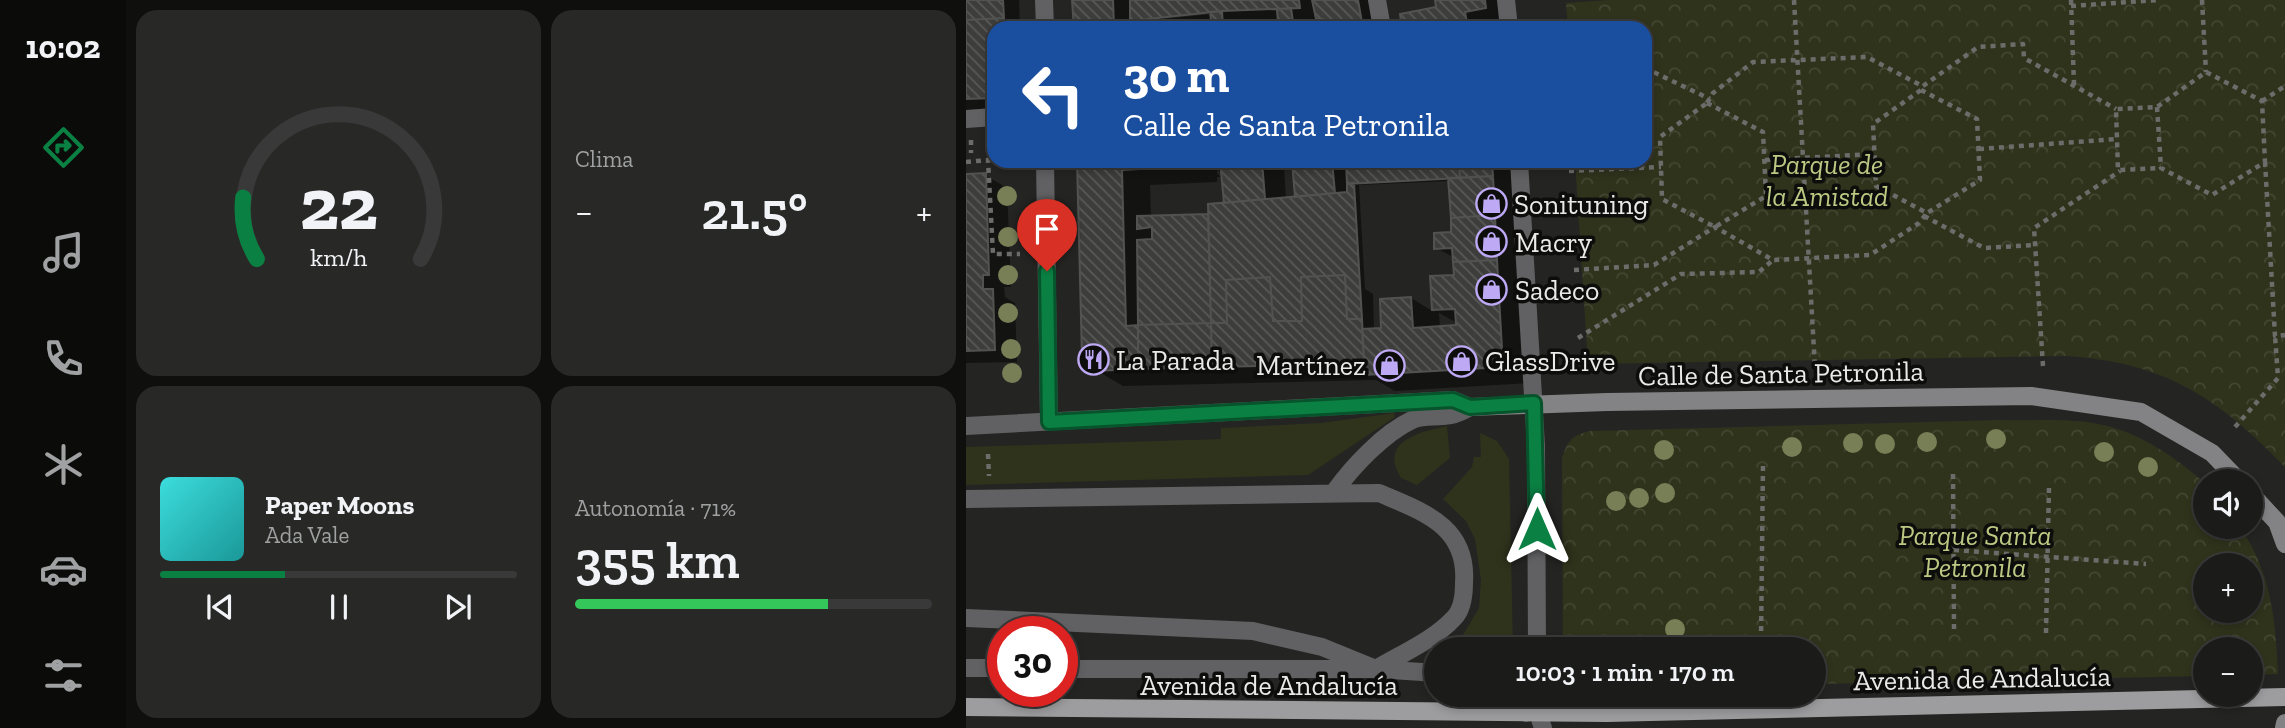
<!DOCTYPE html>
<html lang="es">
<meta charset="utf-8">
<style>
:root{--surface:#1b1b1a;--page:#282827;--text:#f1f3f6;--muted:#a0a1a2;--line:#393939;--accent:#0b8043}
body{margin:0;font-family:"Zilla Slab",serif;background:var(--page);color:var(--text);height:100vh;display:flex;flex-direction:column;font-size:26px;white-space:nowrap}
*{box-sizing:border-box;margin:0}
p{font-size:23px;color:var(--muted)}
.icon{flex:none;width:38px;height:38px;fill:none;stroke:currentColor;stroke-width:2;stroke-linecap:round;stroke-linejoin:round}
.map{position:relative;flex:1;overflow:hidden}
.details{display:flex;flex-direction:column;gap:10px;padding:10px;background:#0f0f0e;width:840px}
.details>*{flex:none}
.top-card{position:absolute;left:21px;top:21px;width:665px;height:147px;border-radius:21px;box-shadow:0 4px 10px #0003,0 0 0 2px var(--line);background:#1a4fa0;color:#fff;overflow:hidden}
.buttons{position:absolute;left:1227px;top:469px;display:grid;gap:14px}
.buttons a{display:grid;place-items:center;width:70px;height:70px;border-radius:50%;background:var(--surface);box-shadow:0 4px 10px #0003,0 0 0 2px var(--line);font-size:35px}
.speed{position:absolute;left:21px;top:616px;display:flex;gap:14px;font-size:35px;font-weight:700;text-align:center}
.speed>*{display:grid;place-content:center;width:91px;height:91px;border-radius:50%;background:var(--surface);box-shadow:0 4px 10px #0003,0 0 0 2px var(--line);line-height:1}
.speed .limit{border:10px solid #d22;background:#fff;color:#111}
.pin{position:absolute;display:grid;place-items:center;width:60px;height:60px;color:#fff;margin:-72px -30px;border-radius:50% 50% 50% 0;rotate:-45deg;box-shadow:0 0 7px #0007}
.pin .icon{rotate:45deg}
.me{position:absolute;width:77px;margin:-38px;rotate:0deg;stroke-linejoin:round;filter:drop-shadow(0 0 5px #0008)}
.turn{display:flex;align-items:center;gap:24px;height:147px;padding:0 21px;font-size:32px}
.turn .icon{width:91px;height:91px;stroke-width:2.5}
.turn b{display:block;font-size:49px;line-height:60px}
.big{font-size:52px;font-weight:600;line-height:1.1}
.details .tile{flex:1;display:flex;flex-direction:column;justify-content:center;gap:10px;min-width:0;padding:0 24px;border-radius:21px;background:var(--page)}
.details .dial{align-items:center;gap:0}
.dial svg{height:182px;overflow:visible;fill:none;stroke:var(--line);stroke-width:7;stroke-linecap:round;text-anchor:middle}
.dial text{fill:var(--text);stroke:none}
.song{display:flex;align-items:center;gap:21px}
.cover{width:84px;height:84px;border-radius:10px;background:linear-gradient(135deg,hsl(180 70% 55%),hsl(180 70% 35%))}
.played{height:7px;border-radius:4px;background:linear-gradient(90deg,var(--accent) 35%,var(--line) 35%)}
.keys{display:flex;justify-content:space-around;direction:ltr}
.heat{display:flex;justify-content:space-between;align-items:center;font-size:38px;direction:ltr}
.charge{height:10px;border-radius:5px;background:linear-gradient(90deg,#34c759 71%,var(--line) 0)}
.details .tiles{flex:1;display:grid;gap:10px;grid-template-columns:repeat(2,1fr)}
.trip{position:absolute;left:458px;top:637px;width:402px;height:70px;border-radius:35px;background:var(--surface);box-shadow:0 4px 10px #0003,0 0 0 2px var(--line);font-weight:600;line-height:70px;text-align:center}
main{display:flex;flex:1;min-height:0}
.dock{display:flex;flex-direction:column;width:126px;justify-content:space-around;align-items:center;background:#0b0b0a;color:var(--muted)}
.dock .icon{width:49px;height:49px}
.dock .on{color:var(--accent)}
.dock b{font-size:32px;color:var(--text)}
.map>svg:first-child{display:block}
.green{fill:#2f331c}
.park{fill:url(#park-crowns);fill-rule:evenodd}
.shadow{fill:#0007;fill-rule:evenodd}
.building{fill:url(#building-back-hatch);stroke:#525350;stroke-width:2}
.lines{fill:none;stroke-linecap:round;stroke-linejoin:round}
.path{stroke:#6c6c6a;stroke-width:4.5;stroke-dasharray:5 5;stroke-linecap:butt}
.lane{stroke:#616062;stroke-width:18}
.street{stroke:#616062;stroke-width:18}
.secondary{stroke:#838284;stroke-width:18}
.primary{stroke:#9d9d9f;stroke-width:18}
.tree{fill:#787f57}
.route-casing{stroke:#07532c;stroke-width:18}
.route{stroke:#0b8043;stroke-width:12}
.labels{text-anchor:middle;stroke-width:7;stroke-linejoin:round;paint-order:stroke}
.park-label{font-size:28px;font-style:italic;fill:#bcc983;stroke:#0d0d0c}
.poi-label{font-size:28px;fill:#eaeae9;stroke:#0d0d0c;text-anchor:start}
.street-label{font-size:28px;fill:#eaeae9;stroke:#0d0d0c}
</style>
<main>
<nav class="dock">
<b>10:02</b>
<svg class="icon on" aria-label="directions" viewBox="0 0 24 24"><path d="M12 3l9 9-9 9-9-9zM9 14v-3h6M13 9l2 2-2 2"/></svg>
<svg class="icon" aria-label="music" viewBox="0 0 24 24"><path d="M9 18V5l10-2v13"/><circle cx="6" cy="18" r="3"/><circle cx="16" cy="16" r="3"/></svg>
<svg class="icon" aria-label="phone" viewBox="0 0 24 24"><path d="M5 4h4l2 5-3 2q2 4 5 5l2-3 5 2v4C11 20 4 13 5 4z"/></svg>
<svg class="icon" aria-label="climate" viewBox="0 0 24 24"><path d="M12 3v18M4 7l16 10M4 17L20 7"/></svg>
<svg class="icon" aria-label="car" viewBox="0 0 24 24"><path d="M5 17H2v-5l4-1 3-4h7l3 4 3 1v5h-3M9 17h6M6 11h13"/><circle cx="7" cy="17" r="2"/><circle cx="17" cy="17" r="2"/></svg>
<svg class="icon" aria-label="filters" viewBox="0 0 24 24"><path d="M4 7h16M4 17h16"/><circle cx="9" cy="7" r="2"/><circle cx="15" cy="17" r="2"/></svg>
</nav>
<section class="details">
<div class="tiles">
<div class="tile dial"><svg viewBox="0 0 100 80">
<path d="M14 69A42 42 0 1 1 86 69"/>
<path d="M14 69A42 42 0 0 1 8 42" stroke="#0b8043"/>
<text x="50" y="56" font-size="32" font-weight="700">22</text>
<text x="50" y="72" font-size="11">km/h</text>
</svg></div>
<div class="tile"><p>Clima</p>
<div class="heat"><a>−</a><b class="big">21.5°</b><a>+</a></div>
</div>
<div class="tile">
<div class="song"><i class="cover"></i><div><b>Paper Moons</b><p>Ada Vale</p></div></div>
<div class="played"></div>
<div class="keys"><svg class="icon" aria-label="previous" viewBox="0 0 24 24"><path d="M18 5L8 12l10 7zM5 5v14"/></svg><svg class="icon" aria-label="pause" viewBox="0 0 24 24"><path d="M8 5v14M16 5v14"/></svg><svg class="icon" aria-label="next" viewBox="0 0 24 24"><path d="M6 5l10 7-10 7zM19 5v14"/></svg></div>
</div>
<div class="tile"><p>Autonomía · 71%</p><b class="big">355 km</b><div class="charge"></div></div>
</div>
</section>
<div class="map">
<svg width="1319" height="728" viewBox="0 0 1319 728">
<defs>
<pattern id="park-crowns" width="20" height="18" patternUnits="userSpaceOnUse" patternTransform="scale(1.75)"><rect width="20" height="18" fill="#2f331c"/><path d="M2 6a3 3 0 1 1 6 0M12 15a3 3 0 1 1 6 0" fill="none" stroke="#434732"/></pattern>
<pattern id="building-back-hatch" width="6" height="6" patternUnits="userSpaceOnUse" patternTransform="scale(1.75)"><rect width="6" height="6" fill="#3d3e3b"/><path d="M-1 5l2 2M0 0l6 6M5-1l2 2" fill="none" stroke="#595a57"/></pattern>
</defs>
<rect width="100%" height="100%" fill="#242422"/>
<path class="green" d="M428 413 429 417 342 475 0 485V447L255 439V428L355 423Z
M481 426 484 458 451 485 435 478C412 441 454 432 481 426Z
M514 433 531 441 543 459 547 649H483L497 635 513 608 515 580 509 539 500 521 477 499 506 467 508 457H515Z"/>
<path class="park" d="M642 0H1319V467C1253 398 1198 362 1100 356L622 364 609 161H679V28H602L600 3Z
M1035 420C1066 421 1101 418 1132 424 1172 431 1209 457 1239 483V527H1274C1305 572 1310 621 1312 674L1285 675 1284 649H1239V676L849 684V649H597L596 459C601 441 606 435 625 431ZM1239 565H1284V611H1239Z"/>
<path class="shadow" d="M0 0H53L54 28H28V108L0 110Z
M108 0H406L412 28H288L314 25V22L273 24V28H179L165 19V28H109ZM246 10V14L196 19 195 16Z
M471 0H538L542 20 521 24 522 28H438L472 9Z
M113 161H547L565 383 429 391 410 380 157 386 128 369ZM328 167 330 198 320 199 318 168ZM251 170 257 173 259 204 244 215 185 217 184 185 251 182V177H257L251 174ZM484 181 487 234 470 248 489 258 490 277 466 278 468 312 445 298 417 330H412L408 328 407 294 399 289 393 185ZM473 313 491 323 492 327 474 328Z
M19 175 41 188 45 287H38L39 297 49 303 51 362 0 363V176Z"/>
<path class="building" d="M0 0H37L38 18 0 20Z
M106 0H147L148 26 108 28Z
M164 0H333L334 8 256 11 164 21Z
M346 0H392L397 28H358L357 19H350Z
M469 0H519L520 8 499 12 502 28H436L434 14 470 7Z
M325 8 327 22 357 19 358 28H272L312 23 311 10Z
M256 11 257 28H246L244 12Z
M38 18V28H28V98L0 99V20Z
M193 18 195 28H185V19Z
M111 161H223L224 166 156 170 160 326 172 325V369L127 371 116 357Z
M223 161H238L239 165 224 166Z
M254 161H296L299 199 258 203Z
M326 161H366L369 193 329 197Z
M380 161H493L494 178 381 184Z
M493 161H526L527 176 494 178Z
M20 173 23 275H17V289H27L29 350 0 351V174Z
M527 176 529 215 485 218 482 178Z
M388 183 396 319H381L379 275 335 277 336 321H307L304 277 260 280 261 323H245L242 204 381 192V184Z
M242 214 245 323 172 325 171 240 186 239V227L171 229V216Z
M529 215 531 260 487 262 486 248 468 249V233L485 232V218Z
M531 260 537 367 399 375 396 329 415 328 414 299 445 297 447 328 490 325 489 309 466 310 464 276 488 275 487 262Z
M379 275 381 319H396L398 364 246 367 245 323H261L260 280 304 277 307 321H336L335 277Z
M245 323 246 367 172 369V325Z"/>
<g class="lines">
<path class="path" d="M828 0 849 368
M1105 0 1108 84
M1236 0 1240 72
M1105 6 1192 0
M679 68 744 99
M957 86 1012 47 1057 44 1058 58 1150 109
M955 90 1011 119 1014 180 961 213 910 186 907 124Z
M1296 101 1319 86
M741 103 797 132 800 196 749 227 696 199 694 137Z
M741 103 747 93 787 62 901 57 956 86
M1191 107 1195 168 1246 195 1299 162 1296 101 1240 72 1191 107 1150 109 1152 170 1195 168
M5 140V153
M1013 149 1151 139
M799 160 908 154
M0 162 22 160 27 254H54
M1299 162 1309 336 1319 335
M603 171 695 167
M958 216 1018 248 1069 245
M608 270 688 265 749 227 807 260 904 255 953 223 961 213
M612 338 715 274 793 272 807 260
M1077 366 1068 228 1154 171
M1269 427 1312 378 1309 336
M22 454 23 476
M987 474 988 631
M988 550 1180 564
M1080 633 1083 487
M795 641 797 464"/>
<path class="lane" d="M369 491C386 467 418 433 446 420 464 412 479 423 504 407
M0 499 413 493C457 512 502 526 498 583 498 594 496 610 488 618 468 640 435 654 410 669
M0 618 287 631 356 647 410 669
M0 668H37
M96 669H410L471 673
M544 695 560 713"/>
<path class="street" d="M78 0 79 28
M411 0 416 28
M540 0 543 28
M0 119 28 117
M79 161 83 422
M553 161 570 446 571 649
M0 426 487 400 504 407
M572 695V713L577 728"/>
<path class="secondary" d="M504 407 641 402 1065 396 1175 412 1246 453 1273 481
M1284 493 1311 522 1319 544
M1318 728 1319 723"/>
<path class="primary" d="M0 707 641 713 1319 697"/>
</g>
<g class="tree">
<circle cx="41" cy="196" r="10"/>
<circle cx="42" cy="237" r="10"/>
<circle cx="42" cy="275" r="10"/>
<circle cx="42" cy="313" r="10"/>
<circle cx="45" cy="349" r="10"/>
<circle cx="46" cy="373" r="10"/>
<circle cx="1030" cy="439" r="10"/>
<circle cx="961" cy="442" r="10"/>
<circle cx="887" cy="443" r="10"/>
<circle cx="919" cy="444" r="10"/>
<circle cx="826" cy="447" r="10"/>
<circle cx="698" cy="450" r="10"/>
<circle cx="1138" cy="452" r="10"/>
<circle cx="1182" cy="467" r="10"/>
<circle cx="699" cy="493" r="10"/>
<circle cx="673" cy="498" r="10"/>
<circle cx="650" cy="501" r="10"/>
<circle cx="709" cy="629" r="10"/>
</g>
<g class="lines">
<defs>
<path id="route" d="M81 271 83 422 487 400 504 407 568 403 571 529"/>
</defs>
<use href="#route" class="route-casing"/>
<use href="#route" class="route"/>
</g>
<defs>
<symbol id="shop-ring" viewBox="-11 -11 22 22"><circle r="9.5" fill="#0d0d0c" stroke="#bea9f4" stroke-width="1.5"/><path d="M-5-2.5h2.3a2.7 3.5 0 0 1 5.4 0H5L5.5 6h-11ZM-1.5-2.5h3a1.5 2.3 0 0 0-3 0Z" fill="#bea9f4"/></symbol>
<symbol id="restaurant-ring" viewBox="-11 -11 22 22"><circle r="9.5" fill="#0d0d0c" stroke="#bea9f4" stroke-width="1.5"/><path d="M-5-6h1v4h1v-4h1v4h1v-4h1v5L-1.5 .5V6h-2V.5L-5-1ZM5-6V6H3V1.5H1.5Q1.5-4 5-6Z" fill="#bea9f4"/></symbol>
</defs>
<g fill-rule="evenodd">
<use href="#shop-ring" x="508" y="186" width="35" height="35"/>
<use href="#shop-ring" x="508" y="224" width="35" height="35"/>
<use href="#shop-ring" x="508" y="272" width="35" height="35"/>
<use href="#restaurant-ring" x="110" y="342" width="35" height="35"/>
<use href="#shop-ring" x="478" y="344" width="35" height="35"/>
<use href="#shop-ring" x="406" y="348" width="35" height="35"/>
</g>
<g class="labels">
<g class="park-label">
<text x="861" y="174">Parque de<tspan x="861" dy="32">la Amistad</tspan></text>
<text x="1009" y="545">Parque Santa<tspan x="1009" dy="32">Petronila</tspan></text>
</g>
<g class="poi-label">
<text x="548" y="214">Sonituning</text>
<text x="549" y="252">Macry</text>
<text x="549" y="300">Sadeco</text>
<text x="150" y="370">La Parada</text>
<text x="519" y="371">GlassDrive</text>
<text x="400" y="375" text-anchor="end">Martínez</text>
</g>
<g class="street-label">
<text transform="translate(815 373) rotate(-1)" y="10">Calle de Santa Petronila</text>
<text transform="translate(1016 678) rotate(-1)" y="10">Avenida de Andalucía</text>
<text x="303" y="695">Avenida de Andalucía</text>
</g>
</g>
</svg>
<div class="buttons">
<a><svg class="icon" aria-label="sound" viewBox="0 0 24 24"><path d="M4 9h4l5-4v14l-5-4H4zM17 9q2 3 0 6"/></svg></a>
<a>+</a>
<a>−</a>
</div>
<div class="speed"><div class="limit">30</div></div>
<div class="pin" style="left:81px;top:271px;background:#d93025"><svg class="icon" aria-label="arrive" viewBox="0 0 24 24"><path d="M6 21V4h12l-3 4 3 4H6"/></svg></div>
<svg class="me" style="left:571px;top:529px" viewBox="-20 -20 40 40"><path d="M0-17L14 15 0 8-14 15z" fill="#0b8043" stroke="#fff" stroke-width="4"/></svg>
<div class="trip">10:03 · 1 min · 170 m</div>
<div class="top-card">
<div class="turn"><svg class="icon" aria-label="left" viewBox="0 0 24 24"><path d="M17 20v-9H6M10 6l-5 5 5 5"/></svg><div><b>30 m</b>Calle de Santa Petronila</div></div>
</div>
</div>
</main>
